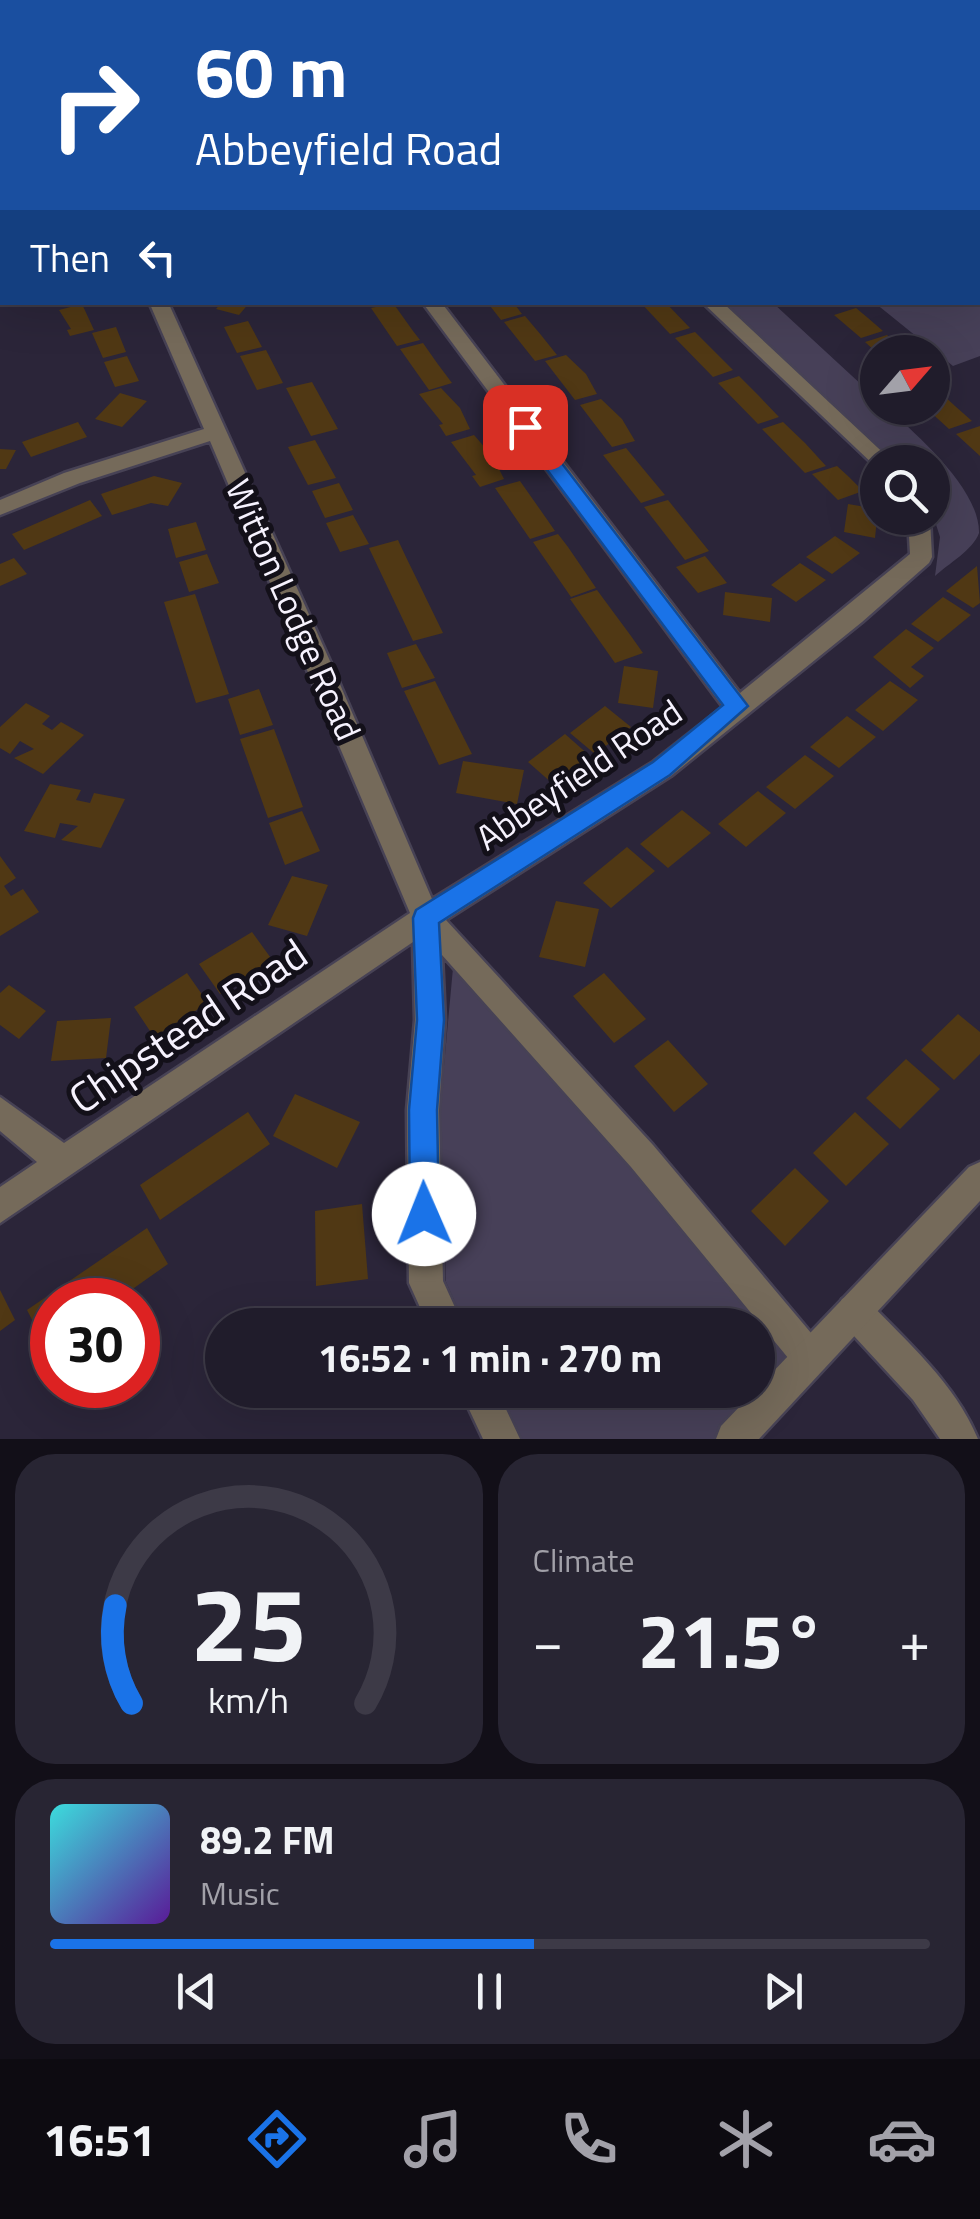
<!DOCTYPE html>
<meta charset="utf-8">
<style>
:root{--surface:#201c2b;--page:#282533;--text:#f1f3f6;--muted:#a2a1a9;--line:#3d3a47;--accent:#1a73e8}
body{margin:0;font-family:"Titillium Web",sans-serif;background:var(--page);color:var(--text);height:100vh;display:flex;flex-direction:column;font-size:38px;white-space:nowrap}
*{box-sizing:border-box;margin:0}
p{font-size:32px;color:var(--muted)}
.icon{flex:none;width:55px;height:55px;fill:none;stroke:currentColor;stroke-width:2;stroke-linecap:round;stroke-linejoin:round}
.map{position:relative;height:1439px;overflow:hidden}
.sheet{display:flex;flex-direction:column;gap:15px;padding:15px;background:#120f18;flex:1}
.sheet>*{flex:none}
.top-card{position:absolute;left:0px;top:0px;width:980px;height:305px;box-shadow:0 10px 40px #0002,0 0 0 2px var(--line);background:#1a4fa0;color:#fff;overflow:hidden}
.needle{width:65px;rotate:62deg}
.fabs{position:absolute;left:860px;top:335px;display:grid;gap:20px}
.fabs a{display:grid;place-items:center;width:90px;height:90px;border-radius:50%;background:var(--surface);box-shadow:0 10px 40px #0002,0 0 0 2px var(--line);font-size:50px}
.speed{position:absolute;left:30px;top:1278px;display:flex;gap:20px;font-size:50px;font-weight:700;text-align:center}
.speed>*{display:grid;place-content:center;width:130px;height:130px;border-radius:50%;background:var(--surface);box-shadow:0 10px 40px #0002,0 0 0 2px var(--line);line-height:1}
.speed .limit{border:15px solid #d22;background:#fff;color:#111}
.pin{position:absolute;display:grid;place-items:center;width:85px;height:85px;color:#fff;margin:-42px;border-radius:20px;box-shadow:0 5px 15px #0006}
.me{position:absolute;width:110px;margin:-55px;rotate:359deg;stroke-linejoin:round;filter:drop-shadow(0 0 8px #0008)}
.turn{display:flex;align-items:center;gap:35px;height:210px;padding:0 30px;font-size:45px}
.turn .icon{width:130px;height:130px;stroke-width:2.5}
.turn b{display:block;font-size:70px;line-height:85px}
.then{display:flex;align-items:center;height:95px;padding:0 30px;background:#0003;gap:20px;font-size:38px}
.big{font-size:75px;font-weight:700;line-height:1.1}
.sheet .widget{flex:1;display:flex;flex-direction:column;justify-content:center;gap:15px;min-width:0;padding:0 35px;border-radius:40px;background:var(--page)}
.sheet .dial{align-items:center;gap:0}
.dial svg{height:260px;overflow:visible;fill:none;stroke:var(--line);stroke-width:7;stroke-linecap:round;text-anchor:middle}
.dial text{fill:var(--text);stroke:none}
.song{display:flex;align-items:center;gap:30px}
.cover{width:120px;height:120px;border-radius:15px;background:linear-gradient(135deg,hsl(180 70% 55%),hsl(270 70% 35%))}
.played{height:10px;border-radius:5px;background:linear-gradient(90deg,var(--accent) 55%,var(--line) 55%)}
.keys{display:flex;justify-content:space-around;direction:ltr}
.heat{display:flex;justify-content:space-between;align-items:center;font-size:55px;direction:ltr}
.sheet .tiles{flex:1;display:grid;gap:15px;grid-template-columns:1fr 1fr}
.widget:last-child{grid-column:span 2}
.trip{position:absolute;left:205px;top:1308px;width:570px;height:100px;border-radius:50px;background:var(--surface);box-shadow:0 10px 40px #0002,0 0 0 2px var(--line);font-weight:700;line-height:100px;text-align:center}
.tab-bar{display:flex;height:160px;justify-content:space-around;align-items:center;background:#0d0b11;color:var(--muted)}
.tab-bar .icon{width:70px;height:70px}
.tab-bar .on{color:var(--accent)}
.tab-bar b{font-size:45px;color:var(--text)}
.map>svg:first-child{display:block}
.green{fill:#474058}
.building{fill:#503814}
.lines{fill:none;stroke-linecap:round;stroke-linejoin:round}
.minor-casing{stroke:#474255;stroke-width:5}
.tertiary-casing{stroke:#474255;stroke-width:5}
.minor{fill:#756a5a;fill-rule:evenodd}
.tertiary{fill:#756a5a;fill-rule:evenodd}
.route{fill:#1a73e8;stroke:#114b97;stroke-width:2.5}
.labels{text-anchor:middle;stroke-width:10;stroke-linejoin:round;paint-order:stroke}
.street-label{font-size:35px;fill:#f6f2fe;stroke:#131019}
.near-street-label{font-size:42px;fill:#f6f2fe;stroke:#131019}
</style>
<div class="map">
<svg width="980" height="1439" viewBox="0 0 980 1439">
<rect width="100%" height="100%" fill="#2b2539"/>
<path class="green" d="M980 15V356L953 366 875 303 978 302Z
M723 303H773L877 399 878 408H887C916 434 980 489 979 533 973 550 948 564 935 576L940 537 933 515 932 462H894Z
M453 968 800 1360 717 1439H522L495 1390H758V1325H465L446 1282 440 1109Z"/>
<path class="building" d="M222 302H250L239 315 216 309Z
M487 302H513L522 314 501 320Z
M640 302H665L690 328 670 334Z
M393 303 413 331 420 340 397 346 371 308Z
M82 304 94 330 70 336 67 330 71 329 59 310Z
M856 308 868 318 883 331 861 338 834 315Z
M525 316 541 335 557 355 535 361 504 322Z
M248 321 262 347 237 353 224 327Z
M116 327 126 352 103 358 92 333Z
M695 332 733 370 713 377 675 338Z
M887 335 899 346 907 352H876L865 342Z
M423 343 437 363 452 383 429 390 400 349Z
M266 350 283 383 257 390 240 356Z
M566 355 586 374 597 394 575 400 545 361Z
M127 356 139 381 115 387 104 362Z
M739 376 759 396 779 417 758 424 718 383Z
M312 382 338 429 311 436 286 388Z
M441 388 460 408 470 429 446 436 439 425 443 424 419 394Z
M120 393 147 401 122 427 95 419Z
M942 394 955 406 972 421 949 429 926 408H932V398Z
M601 399 622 419 635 441 612 447 580 405Z
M78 422 87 437 31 457 22 442Z
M783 422 805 443 826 466 805 473 762 429Z
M980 426V456L956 434Z
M474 435 493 457 504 479 480 487 472 476 476 475 451 442Z
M315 440 336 478 308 485 288 447Z
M626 448 645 471 665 495 641 503 603 455Z
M0 449 16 450 6 469H0Z
M837 466 849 477 863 491 838 500 812 474Z
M154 476 182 483 168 506 151 503 112 515 101 494Z
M520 481 546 518 555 531 530 539 495 488Z
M339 483 353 510 325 518 312 491Z
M90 500 102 516 24 550 12 534Z
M668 500 688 525 709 551 685 560 644 507Z
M848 504 878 509 875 538 844 532Z
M353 515 369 544 340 552 326 523Z
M196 522 206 550 176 558 168 529Z
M558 534 568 547 596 588 571 597 533 542Z
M835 536 860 553 832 574 806 557Z
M398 540 405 555 443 633 413 641 369 548Z
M207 554 219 583 189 592 179 562Z
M705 556 727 583 698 593 676 567Z
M14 558 27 574 0 586V564Z
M800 563 826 580 796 602 771 585Z
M977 566 980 603 973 608 946 591Z
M597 590 631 636 643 653 615 663 570 599Z
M725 592 772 598 770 622 723 615Z
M195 594 229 694 196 703 164 602Z
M943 597 971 615 938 642 911 624Z
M906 629 934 648 911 667 924 676 910 688 873 657Z
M416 644 435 678 402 688 387 653Z
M624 666 658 671 653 708 618 703Z
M435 681 472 754 439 765 404 691Z
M890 681 918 700 883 731 855 710Z
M259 689 273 725 240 735 228 699Z
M26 703 50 716 42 724 52 730 61 722 84 735 43 774 14 758 34 749 20 741 10 754 0 748V727Z
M605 706 631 727 595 754 570 733Z
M847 716 876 737 839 768 810 747Z
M274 729 303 807 268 818 240 739Z
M565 734 590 756 553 784 528 762Z
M805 755 834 776 795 809 766 787Z
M463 761 524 770 517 804 456 793Z
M50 784 81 790 76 800 90 803 94 793 125 799 101 848 61 840 78 826 60 823 55 838 24 831Z
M758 791 786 813 746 847 718 824Z
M682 810 711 833 668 868 640 844Z
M302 811 320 851 285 865 269 823Z
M627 847 655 871 611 908 583 883Z
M0 856 16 878 4 886 11 896 23 889 39 912 0 936Z
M292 876 328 885 307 936 268 925Z
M556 901 599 909 585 967 539 957Z
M252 932 273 961 220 994 199 964Z
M187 973 208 1003 154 1037 134 1007Z
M604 973 646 1019 614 1043 573 996Z
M9 985 46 1011 19 1039 0 1025V993Z
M958 1014 980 1032V1054L954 1080 921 1050Z
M111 1018 106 1058 51 1061 57 1021Z
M668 1040 708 1084 674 1112 634 1066Z
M906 1059 940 1089 900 1129 866 1098Z
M295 1094 360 1122 337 1168 273 1136Z
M248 1112 270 1144 160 1220 140 1185Z
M855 1112 889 1144 846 1186 813 1153Z
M795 1168 829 1201 785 1246 751 1211Z
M362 1204 368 1279 316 1286 315 1211Z
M147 1228 168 1264 117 1300H52V1345L47 1349 27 1310Z
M0 1290 15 1320 0 1331Z"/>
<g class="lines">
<defs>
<path id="minor" d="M162 0H181L182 2H164Z
M452 0H475L476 2H454Z
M0 42H2V54H0Z
M0 160H2V170H0Z
M149 302H168L330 661 432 899 653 762 723 707 422 302H441L740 693 910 554 908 518H930L932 557 929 563 862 622 671 776 446 920 653 1145 822 1346 827 1358 822 1370 810 1375 798 1370 631 1167 442 955 445 1020 439 1110 443 1281 463 1325H428L409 1283 407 1110 415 1020 413 942 0 1223V1187L37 1162 0 1131V1097L64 1143 410 913 210 441 80 483 0 515V500L64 473 204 429Z
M702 302H722L893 462H878L876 467Z
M854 1294 866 1299C907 1342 955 1383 978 1439H940L913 1400 842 1323 837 1311 842 1299Z
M460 1390H497L520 1439H483Z"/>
<path id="tertiary" d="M980 1162V1201L759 1439H716L721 1426 969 1167Z"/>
</defs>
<use href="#minor" class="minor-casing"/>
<use href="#tertiary" class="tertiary-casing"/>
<use href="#minor" class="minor"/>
<use href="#tertiary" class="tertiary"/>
</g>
<path class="route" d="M525 421 531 423 748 706 670 775 439 923 444 1020 437 1110 439 1214 435 1224 424 1229 414 1224 410 1214 409 1110 417 1020 413 918 416 910 653 762 723 705 518 431V423Z"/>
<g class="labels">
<g class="street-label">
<text transform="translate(293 610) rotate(66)" y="12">Witton Lodge Road</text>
<text transform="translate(579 775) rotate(-34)" y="12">Abbeyfield Road</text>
</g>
<g class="near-street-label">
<text transform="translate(188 1026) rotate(-34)" y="15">Chipstead Road</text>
</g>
</g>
</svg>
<div class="fabs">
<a><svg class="needle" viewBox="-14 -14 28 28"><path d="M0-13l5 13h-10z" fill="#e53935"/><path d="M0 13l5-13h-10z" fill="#a2a1a9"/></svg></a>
<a><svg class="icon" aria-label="search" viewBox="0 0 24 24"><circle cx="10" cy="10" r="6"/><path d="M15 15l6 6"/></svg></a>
</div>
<div class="speed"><div class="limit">30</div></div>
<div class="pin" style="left:525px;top:427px;background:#d93025"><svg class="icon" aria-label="arrive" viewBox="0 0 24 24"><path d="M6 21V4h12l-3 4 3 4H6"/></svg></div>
<svg class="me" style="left:424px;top:1214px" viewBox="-20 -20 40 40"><circle r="19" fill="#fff"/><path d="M0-13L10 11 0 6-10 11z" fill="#1a73e8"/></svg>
<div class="trip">16:52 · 1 min · 270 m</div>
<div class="top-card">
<div class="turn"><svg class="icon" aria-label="right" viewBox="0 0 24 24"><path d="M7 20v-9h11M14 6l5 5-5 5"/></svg><div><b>60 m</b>Abbeyfield Road</div></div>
<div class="then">Then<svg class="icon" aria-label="left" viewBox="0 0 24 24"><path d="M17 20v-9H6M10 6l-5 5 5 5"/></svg></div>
</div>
</div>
<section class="sheet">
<div class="tiles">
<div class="widget dial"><svg viewBox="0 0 100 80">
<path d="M14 69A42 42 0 1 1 86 69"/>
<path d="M14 69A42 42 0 0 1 9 39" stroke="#1a73e8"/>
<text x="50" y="56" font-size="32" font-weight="700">25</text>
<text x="50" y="72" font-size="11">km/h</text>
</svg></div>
<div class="widget"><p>Climate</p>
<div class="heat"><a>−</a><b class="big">21.5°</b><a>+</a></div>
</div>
<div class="widget">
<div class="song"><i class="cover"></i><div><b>89.2 FM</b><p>Music</p></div></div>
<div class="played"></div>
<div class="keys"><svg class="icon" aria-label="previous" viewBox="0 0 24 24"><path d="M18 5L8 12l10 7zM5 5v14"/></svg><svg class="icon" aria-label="pause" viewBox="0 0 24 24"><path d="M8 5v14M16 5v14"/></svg><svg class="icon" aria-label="next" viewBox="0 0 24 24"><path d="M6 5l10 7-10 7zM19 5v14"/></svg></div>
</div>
</div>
</section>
<nav class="tab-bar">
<b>16:51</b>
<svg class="icon on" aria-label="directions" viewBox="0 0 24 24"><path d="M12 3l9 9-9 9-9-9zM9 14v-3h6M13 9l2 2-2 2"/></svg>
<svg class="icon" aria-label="music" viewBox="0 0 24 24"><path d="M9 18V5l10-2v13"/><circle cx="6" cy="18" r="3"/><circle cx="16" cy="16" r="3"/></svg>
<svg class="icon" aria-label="phone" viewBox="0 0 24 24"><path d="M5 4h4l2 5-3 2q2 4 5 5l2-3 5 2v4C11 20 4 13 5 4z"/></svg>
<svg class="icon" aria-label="climate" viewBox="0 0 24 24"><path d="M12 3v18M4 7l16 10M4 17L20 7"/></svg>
<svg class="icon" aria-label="car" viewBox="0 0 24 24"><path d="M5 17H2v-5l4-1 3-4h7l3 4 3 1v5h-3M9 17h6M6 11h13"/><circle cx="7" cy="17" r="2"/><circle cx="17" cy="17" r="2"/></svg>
</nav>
